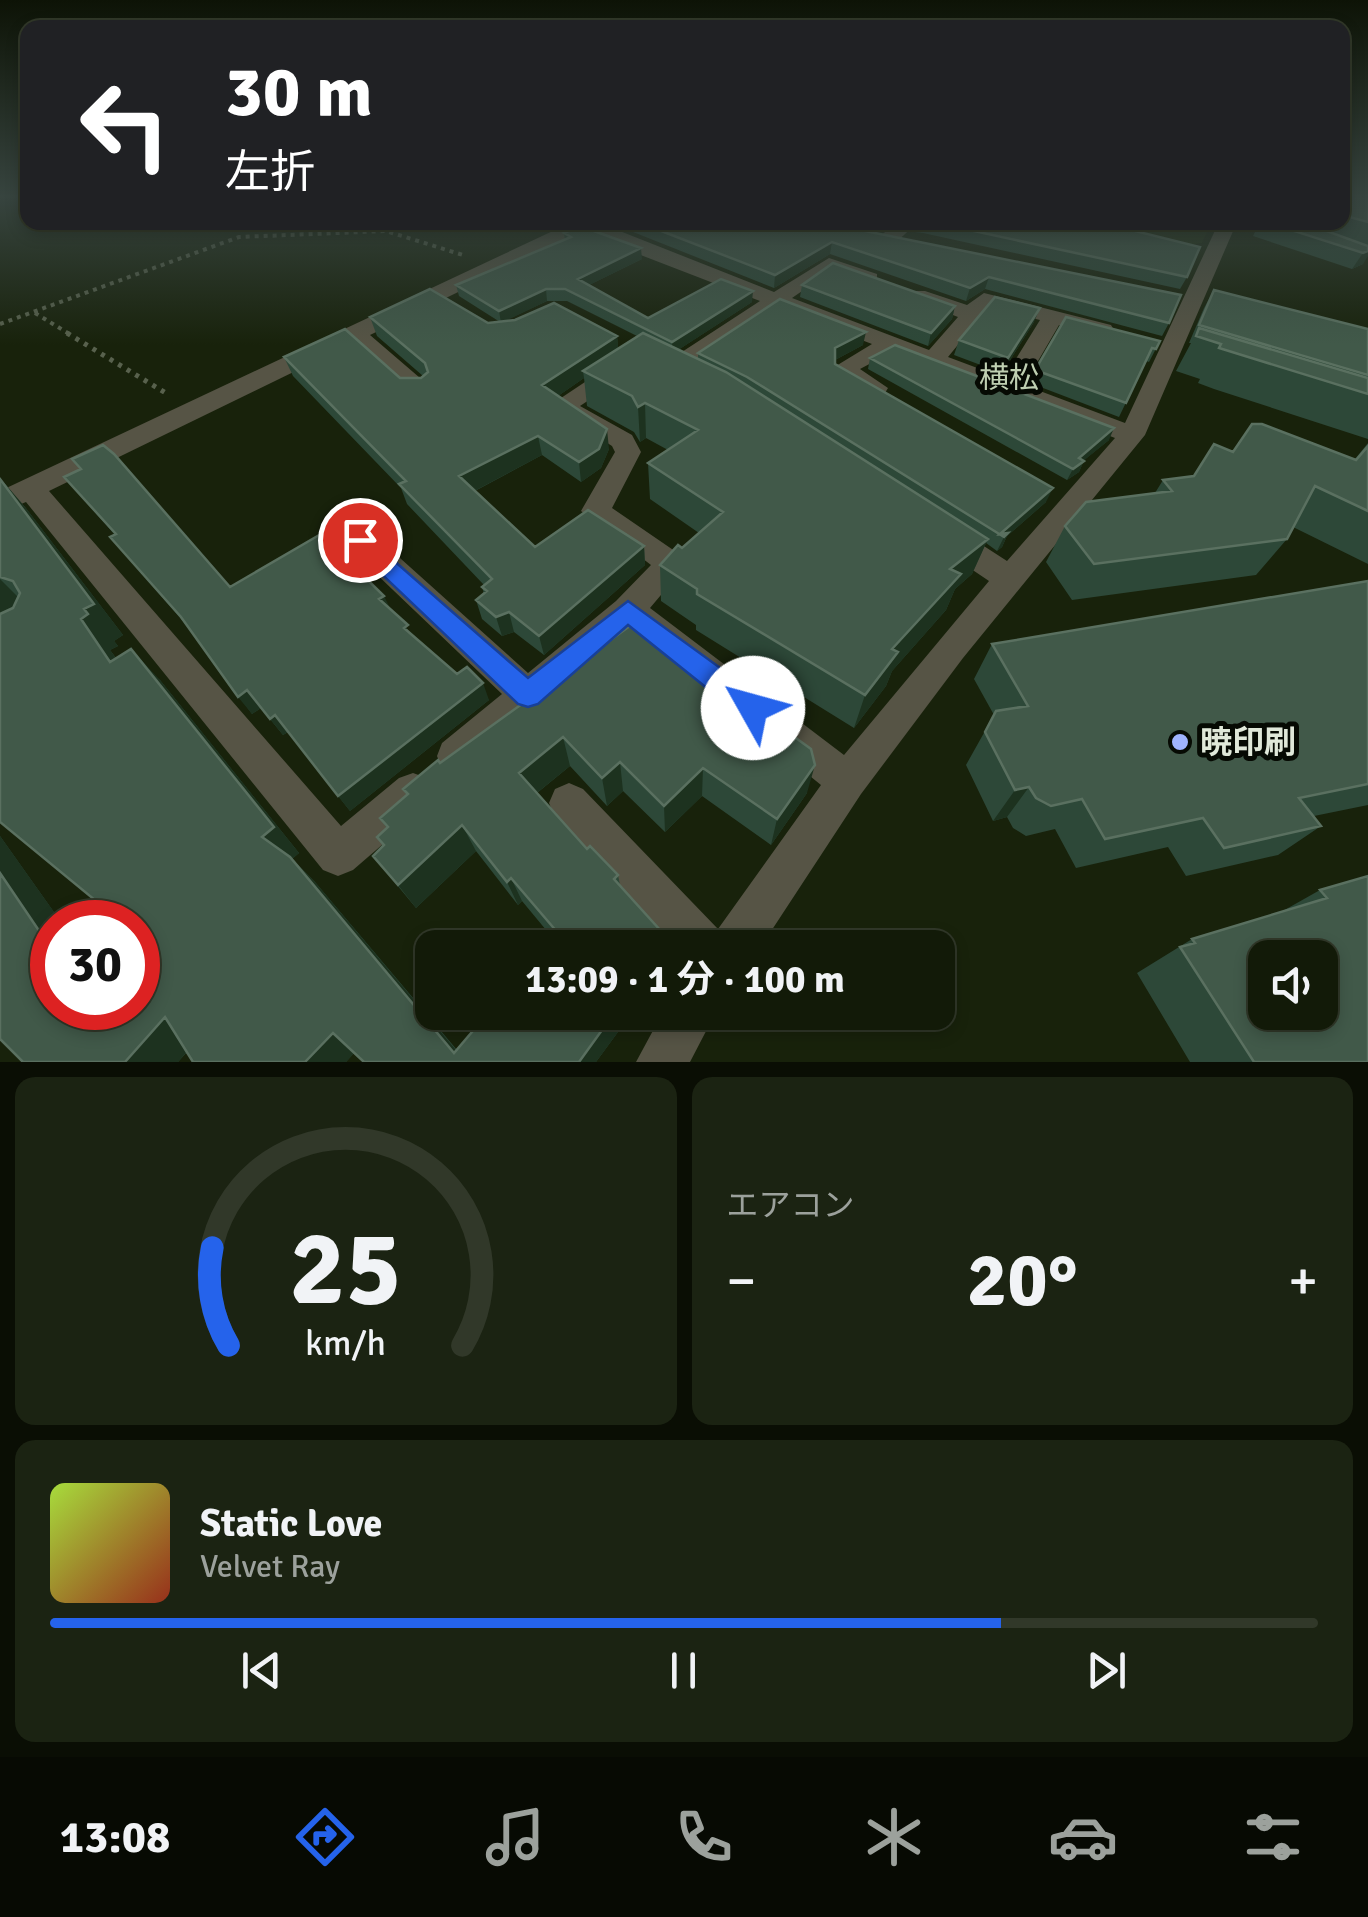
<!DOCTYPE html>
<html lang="ja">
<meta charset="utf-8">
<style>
:root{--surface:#121a08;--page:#1b2312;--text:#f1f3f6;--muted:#9ca19c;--line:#313829;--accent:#2563eb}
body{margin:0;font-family:Signika,"Noto Sans JP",sans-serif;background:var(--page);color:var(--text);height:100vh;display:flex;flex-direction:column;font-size:38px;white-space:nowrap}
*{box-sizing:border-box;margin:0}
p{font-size:32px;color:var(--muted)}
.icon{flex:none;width:55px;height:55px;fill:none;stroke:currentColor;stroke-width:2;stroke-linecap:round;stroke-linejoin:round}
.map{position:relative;height:1062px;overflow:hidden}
.panel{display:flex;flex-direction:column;gap:15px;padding:15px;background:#0a0e04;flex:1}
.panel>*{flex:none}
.banner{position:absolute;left:20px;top:20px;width:1330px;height:210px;border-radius:20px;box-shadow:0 5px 15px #0003,0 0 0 2px var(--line);background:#202124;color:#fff;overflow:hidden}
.buttons{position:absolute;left:1248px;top:940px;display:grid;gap:20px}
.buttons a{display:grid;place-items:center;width:90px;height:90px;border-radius:20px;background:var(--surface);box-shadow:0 5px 15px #0003,0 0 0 2px var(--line);font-size:50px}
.speed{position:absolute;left:30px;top:900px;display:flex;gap:20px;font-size:50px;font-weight:700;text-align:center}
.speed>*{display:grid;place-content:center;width:130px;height:130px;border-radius:50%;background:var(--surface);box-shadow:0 5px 15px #0003,0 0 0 2px var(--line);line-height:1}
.speed .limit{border:15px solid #d22;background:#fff;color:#111}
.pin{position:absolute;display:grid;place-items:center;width:85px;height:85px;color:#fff;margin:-42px;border:5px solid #fff;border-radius:50%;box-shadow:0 2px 10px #0007}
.me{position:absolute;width:110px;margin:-55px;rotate:308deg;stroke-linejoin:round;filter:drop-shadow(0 0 8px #0008)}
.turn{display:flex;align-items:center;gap:35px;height:210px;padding:0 40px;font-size:45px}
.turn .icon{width:130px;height:130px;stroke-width:2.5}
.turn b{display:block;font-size:70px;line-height:85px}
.big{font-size:75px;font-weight:700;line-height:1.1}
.panel .widget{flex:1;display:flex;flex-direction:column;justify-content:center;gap:15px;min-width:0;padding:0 35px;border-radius:20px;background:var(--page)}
.panel .dial{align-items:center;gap:0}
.dial svg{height:260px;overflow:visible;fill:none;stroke:var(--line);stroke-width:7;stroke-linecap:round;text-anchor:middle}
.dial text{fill:var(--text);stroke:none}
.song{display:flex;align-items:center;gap:30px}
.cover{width:120px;height:120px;border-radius:15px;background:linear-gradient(135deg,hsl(80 70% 55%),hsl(10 70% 35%))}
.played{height:10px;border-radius:5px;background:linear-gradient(90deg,var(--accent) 75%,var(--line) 75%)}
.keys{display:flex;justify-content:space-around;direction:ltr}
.heat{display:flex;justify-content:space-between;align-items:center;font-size:55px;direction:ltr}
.panel .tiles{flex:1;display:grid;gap:15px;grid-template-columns:1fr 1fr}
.widget:last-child{grid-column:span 2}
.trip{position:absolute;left:415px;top:930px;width:540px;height:100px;border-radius:20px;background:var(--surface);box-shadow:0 5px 15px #0003,0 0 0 2px var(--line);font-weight:700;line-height:100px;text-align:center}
.tab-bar{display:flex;height:160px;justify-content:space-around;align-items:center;background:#070a03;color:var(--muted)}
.tab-bar .icon{width:70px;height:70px}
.tab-bar .current{color:var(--accent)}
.tab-bar b{font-size:45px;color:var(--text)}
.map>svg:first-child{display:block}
.built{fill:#1e2c0d}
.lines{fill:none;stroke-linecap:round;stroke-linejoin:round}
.path-far1{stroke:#58614d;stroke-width:4;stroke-dasharray:4 5;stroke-linecap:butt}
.path{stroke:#58614d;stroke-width:5;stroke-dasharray:4 6;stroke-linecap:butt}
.minor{fill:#565445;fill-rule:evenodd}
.wall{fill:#2d4838;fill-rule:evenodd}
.shaded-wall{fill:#1d321f}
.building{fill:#415949;stroke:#5a7060;stroke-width:2.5;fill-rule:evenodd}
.route{fill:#2563eb;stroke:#184099;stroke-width:2.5}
.poi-dot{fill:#9fb3fd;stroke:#060a03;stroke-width:4}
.labels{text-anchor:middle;stroke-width:10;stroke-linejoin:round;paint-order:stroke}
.neighbourhood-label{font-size:30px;fill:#bfcfb1;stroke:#060a03}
.near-poi-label{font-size:32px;font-weight:bold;fill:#e0e8d9;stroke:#060a03;text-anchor:start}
</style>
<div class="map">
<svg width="1368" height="1062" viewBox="0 0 1368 1062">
<rect width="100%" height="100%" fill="#18220b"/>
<path class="built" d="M1073 223H1211L1202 243 1188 245Z"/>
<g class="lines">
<path class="path-far1" d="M35 313 71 335
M0 324 239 237 386 231 463 255"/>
<path class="path" d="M67 333 169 395"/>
<path class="minor" d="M572 222H597L774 292 829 258 877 274V282L831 271 792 298 929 350 958 317 911 299V291H925L967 305 984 293 1111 325 1114 330 1103 337 1059 325 1024 385 1125 423 1219 222H1237L1145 435 963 658 861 794 760 948H672L555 817 549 803 555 789 569 783 583 789 718 929 821 785 628 629 470 769 456 774 442 769 437 756 442 743 502 694 349 548 345 540 349 532H371L528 673 616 601 651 565 581 511 615 452 612 446 549 406 612 364H628V374L580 406 632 435 641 452 612 508 682 556 687 564 650 608 844 755 989 581 934 544 930 536 934 528H956L1007 561 1115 438 892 352 860 369 888 388 885 393H867L831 369 872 344 778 308 690 367 701 376 697 381 689 383 665 373V363L760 301 581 232 370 335 427 384 430 389 427 394H409L353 343 49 491 341 826 399 778 413 773 427 778 433 792 427 806 353 870 338 876 323 870 26 502 0 513V491ZM989 307 1040 320 1004 378 948 357Z
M897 222H918L892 246H878V238Z
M663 1012H716L690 1062H636Z"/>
</g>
<path class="wall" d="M1342 196H1368V246L1363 264 1352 269 1253 236 1260 222H1342Z
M608 222H821L1169 323 1162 336 985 289 966 301 830 254 774 288Z
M836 222H1099L1187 277 1180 289 923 233Z
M564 233 642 259 589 285 648 318 752 302 678 350 698 359V353L863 345 835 360V364L1046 502 1007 536 1002 547 997 551 986 543 972 574 955 589 946 610 892 671 886 686 854 728 696 630V625L661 601 660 565 699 533 650 499 648 463 668 450 646 438 640 442 634 432 587 406 584 378 558 396 609 449 601 468 581 482 542 455 475 491 535 547 644 546 645 565 544 655 514 632 502 636 482 619 476 600 484 594 482 587 484 585 407 504 401 488 293 376 284 357 400 378H421L423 376 377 336 370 317 488 323 500 322 459 296 456 285 565 240ZM547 301H567L637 336 618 348 617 336 504 321Z
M802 285 955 306 952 319 928 346 800 297Z
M1214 290 1368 329V439L1214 389 1198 383 1200 379 1176 371 1191 343H1189L1204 308Z
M1034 322 1002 373 954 355 959 340Z
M1160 341 1149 362 1146 361 1119 417 1030 383 1035 370Z
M870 358 1109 440 1084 460 1079 472 1067 480 868 369Z
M1368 443V564L1293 527 1287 539 1256 575 1072 600 1046 562 1065 526 1155 493 1163 480 1193 476 1233 452 1355 459Z
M72 459 230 587 391 610 413 636 489 700 350 811 288 732 283 735 261 708 252 714 188 627 110 537 115 535 64 477 80 469Z
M0 478 25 507 123 635 114 641 118 646 110 650 116 658 160 680 299 853 292 859 315 882 457 1050 489 1012H645L634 1024 629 1017 596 1062H364L354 1053 346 1062 187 1052 178 1062H23L0 1039V836L61 922 52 1008 101 905 0 822Z
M1368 581V805L1314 816 1321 826 1278 855 1186 876 1168 847 1076 868 1055 829 1026 836 1013 828 1007 817 993 821 966 765 994 715 974 679 992 644Z
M634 623 807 793 771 845 702 796 665 832 623 791 607 806 570 766 537 793 587 849 618 875 620 885 670 948H561L522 901 518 905 476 851 416 908 373 856 384 846 377 837 387 828 380 818 407 794 403 789Z
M1368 876V1062H1190L1137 973 1192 939 1281 912 1320 890Z"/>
<path class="shaded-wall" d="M832 242 830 254 774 288 775 275Z
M641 248 642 259 579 290 578 279Z
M1368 251V256L1363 264 1352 269 1363 253Z
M989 277 985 289 966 301 970 288Z
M546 289 547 301 501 323 499 311Z
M753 291 752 302 672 354V342Z
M955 306 952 319 928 346 931 333Z
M1040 308 1034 322 1002 373 1008 358Z
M866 332 863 345 833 361 835 348Z
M617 336 619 354 583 371 584 378 545 405 542 385Z
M645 403 646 438 640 442 638 407Z
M1114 428 1109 440 1076 467 1084 461 1079 472 1067 480 1079 458Z
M607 429 609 449 601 468 581 482 579 462Z
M538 436 542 455 465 496 459 476Z
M0 478 25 507 123 635 114 641 118 646 110 650 140 692 110 662 81 619Z
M1053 488 1046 502 1007 536 1002 547 997 551 1004 537 1000 535Z
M988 539 972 574 955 589 946 610 892 671 886 686 854 728 865 695 892 649 950 569Z
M644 546 645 565 544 655 539 636Z
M0 579 30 609 0 623Z
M384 596 393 614 379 599Z
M509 612 514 632 502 636 496 617Z
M131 649 160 680 299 853 292 859 315 882 466 1062 454 1053 262 837Z
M483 683 489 700 350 811 338 796Z
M247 690 261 708 252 714 238 697Z
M275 715 288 732 283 735 270 719Z
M563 737 570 766 528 800 519 773Z
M620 762 623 791 607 806 602 778Z
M815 765 807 793 771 845 777 819Z
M703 768 702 796 665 832 664 806Z
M1029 787 1007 817 993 821 1015 790Z
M462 825 476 851 416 908 398 885Z
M0 836 61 922H52V950L0 873Z
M511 878 522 901 518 905 507 882Z
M615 1012H628L629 1017 596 1062H579Z
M632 1012H645L634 1024Z
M165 1017 202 1034 178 1062H125Z
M333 1033 358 1049 346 1062H305Z"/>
<path class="building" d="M1342 196H1368V222L1342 215Z
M638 222H821L1181 295 1169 323 989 277 970 288 832 242 775 275Z
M932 222H1099L1200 247 1187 277Z
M1266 222H1302L1368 246V251L1363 253Z
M580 226 641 248 578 279 648 318 721 279 753 291 672 342 565 289H546L499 311 456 285 571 237 564 233Z
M833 263 955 306 931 333 802 285Z
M430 289 488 323 515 320 554 303 617 336 542 385 607 429 599 449 579 462 538 436 459 476 535 547 588 510 644 546 539 636 509 612 496 617 476 600 487 591 482 587 492 579 399 484 406 481 284 357 345 329 400 378H421L428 372 425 363 370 317Z
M1214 290 1368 329V375L1199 325Z
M995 297 1040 308 1008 358 959 340Z
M780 299 866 332 835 348V364L1053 488 1000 534 1008 533 1004 537 747 377 698 353Z
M1066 317 1160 341 1156 349 1152 348 1126 403 1035 370Z
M1199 328 1368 378V394L1219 348 1221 344 1196 336Z
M643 333 726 372 988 539 950 569 961 574 892 649 898 652 865 695 697 594V589L660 565 678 545 682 548 723 512 648 463 698 430 645 403 638 407 632 396 583 371Z
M895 345 1114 428 1079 458 1084 461 1073 469 870 358Z
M1252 424H1262L1356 460 1368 446V511L1315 486 1287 539 1094 564 1065 526 1086 502 1172 491 1163 480 1194 476 1214 444 1233 452Z
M103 445 114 454 230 587 321 534 384 596 379 599 408 625 404 628 457 674 467 667 483 683 338 796 275 715 270 719 247 690 238 697 181 617 110 537 116 534 64 477 81 469 72 459Z
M0 479 94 604 84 609 88 614 81 619 110 662 131 649 274 827 262 837 290 857 454 1053 489 1012H615L579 1062H364L333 1033 305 1062H193L165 1017 125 1062H23L0 1039V873L52 950V1008H138V922H83L101 905 0 822V614L13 608 20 593 13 581 0 577Z
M1368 581V784L1299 798 1321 826 1224 848 1203 818 1105 839 1082 799 1051 806 1036 798 1029 787 1015 790 985 732 996 711 1028 706 992 644Z
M634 623 750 716 756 709 811 749 815 765 777 819 703 768 664 806 620 762 602 778 563 737 519 773 587 849 590 846 618 875 614 879 670 941 664 948H567L569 946 511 878 507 882 462 825 398 885 373 856 384 845 377 837 388 827 380 818 408 794 403 789 438 760 440 763Z
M1368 876V1062H1254L1180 947 1195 943 1192 939 1327 898 1320 890ZM1265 958H1320V1012H1265Z"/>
<linearGradient id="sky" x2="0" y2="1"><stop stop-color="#0d1306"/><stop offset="0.57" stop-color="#37443f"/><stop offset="1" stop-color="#37443f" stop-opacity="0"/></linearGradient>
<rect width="1368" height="345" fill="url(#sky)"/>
<path class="route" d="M360 531 528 678 628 601 763 699 767 708 763 717 753 720 743 717 628 625 538 704 528 707 518 704 352 546 348 540Z"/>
<circle class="poi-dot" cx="1180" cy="742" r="10"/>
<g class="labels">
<g class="neighbourhood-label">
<text x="1009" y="388">横松</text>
</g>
<g class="near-poi-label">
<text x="1200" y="753">暁印刷</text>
</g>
</g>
</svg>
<div class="buttons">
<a><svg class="icon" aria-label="sound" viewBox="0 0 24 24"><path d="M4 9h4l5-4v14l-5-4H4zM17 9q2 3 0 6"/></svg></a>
</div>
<div class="speed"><div class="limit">30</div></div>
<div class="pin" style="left:360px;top:540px;background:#d93025"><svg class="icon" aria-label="arrive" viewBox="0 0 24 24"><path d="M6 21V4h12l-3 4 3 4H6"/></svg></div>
<svg class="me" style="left:753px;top:708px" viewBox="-20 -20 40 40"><circle r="19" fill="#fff"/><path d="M0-13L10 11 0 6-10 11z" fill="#2563eb"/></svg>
<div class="trip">13:09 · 1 分 · 100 m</div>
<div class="banner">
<div class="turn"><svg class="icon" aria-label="left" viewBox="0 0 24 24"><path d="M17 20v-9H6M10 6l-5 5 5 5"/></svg><div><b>30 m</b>左折</div></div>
</div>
</div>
<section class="panel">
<div class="tiles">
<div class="widget dial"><svg viewBox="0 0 100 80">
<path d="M14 69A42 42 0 1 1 86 69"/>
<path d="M14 69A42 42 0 0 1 9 39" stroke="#2563eb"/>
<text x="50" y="56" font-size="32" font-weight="700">25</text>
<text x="50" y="72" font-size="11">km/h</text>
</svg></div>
<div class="widget"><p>エアコン</p>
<div class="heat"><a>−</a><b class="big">20°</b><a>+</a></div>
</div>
<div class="widget">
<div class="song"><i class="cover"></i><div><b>Static Love</b><p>Velvet Ray</p></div></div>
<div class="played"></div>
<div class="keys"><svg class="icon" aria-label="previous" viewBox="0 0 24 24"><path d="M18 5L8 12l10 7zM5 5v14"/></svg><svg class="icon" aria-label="pause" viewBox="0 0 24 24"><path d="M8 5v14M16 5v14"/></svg><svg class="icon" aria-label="next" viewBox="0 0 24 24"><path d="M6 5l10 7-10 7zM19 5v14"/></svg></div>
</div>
</div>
</section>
<nav class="tab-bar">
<b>13:08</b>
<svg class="icon current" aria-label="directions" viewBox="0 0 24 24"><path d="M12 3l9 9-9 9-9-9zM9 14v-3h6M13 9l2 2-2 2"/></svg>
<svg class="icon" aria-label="music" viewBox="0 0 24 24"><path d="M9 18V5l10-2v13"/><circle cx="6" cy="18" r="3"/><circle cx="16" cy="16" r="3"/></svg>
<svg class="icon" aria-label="phone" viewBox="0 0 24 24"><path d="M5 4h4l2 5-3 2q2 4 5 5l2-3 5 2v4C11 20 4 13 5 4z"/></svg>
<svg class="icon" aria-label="climate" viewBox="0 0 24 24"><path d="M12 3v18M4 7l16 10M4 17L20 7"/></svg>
<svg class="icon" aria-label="car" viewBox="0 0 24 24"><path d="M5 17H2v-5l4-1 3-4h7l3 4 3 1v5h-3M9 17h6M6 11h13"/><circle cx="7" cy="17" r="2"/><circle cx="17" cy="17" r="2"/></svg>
<svg class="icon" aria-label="filters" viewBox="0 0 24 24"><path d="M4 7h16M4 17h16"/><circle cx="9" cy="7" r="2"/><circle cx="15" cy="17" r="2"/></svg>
</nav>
